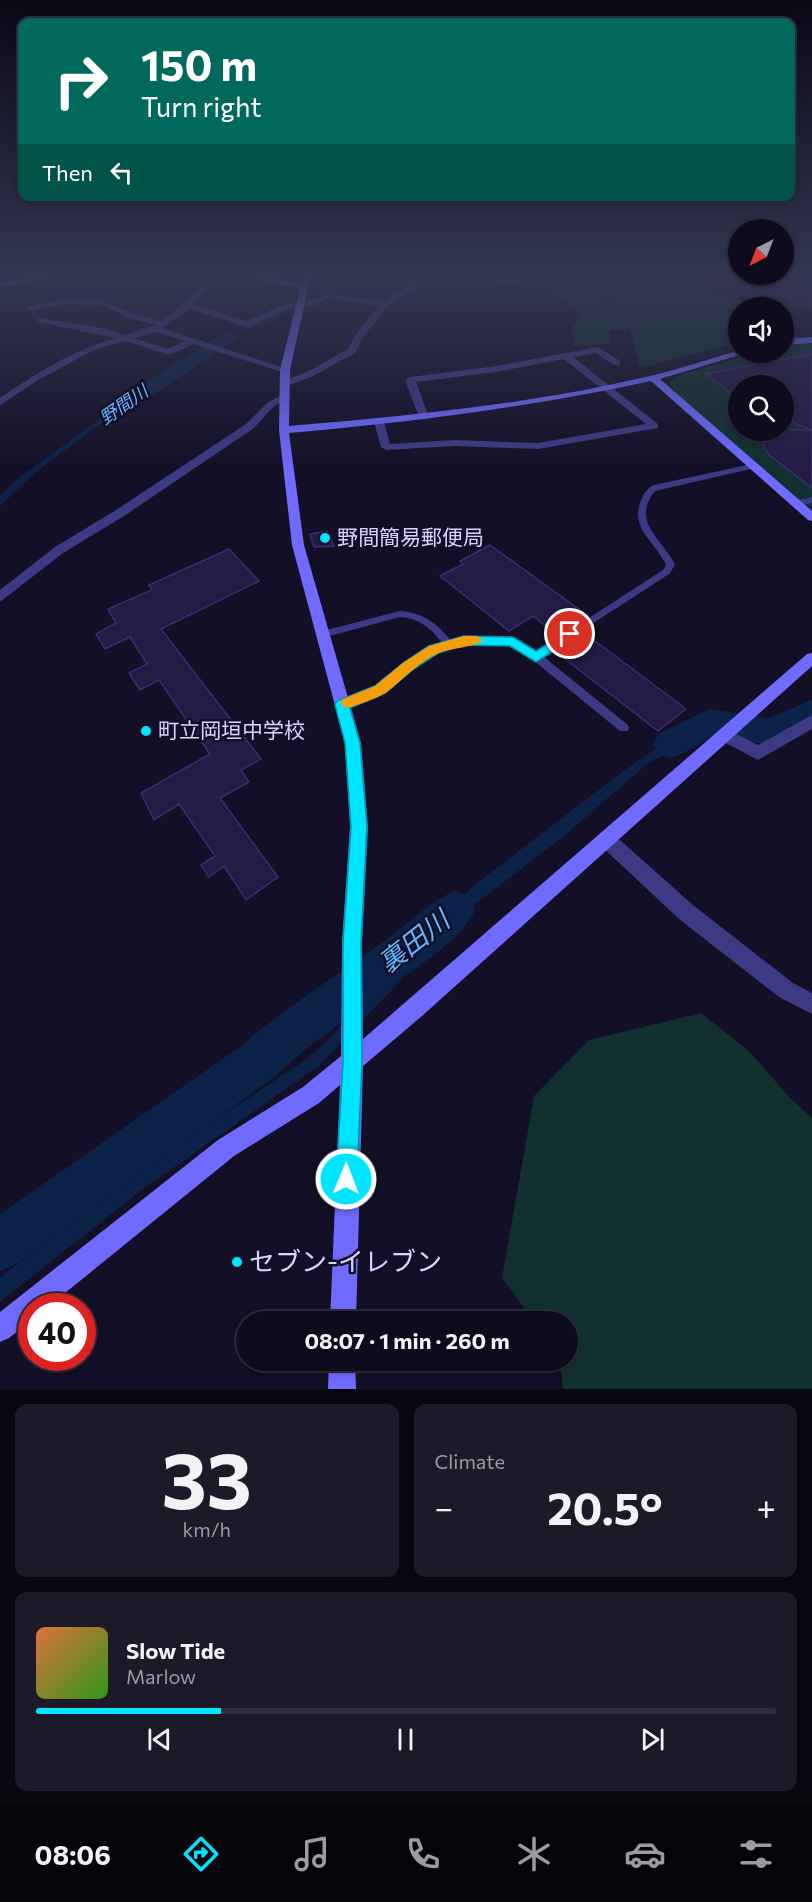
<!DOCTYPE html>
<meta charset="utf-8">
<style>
:root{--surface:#0e0b1c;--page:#1c1929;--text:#f1f3f6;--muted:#9b9ba3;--line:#2e2b3b;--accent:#00e5ff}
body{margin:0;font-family:Commissioner,"Noto Sans JP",sans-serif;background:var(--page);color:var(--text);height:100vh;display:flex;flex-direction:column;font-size:22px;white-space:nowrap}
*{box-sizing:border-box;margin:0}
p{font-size:20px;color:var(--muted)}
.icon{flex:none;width:33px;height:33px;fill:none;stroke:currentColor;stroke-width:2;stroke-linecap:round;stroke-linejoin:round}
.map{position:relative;height:1389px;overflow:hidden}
.side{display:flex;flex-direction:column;gap:15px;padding:15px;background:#08060f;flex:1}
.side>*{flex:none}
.top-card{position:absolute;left:18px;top:18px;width:777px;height:183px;border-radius:12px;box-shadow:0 3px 9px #0003,0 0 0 2px var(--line);background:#00695c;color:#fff;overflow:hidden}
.needle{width:39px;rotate:222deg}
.fabs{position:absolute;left:728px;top:219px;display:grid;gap:12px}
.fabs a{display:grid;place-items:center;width:66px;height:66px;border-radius:50%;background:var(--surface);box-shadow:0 3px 9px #0003,0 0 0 2px var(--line);font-size:30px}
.speed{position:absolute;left:18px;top:1293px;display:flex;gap:12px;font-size:30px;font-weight:700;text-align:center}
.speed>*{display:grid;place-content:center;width:78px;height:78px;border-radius:50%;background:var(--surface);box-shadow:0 3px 9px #0003,0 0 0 2px var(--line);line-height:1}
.speed .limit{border:9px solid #d22;background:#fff;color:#111}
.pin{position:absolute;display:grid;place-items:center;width:51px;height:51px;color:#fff;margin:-26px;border:3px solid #fff;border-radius:50%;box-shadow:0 2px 6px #0007}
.me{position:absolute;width:66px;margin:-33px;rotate:1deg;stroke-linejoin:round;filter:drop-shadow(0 0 4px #0008)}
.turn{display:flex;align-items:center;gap:21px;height:126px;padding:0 24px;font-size:27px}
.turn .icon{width:78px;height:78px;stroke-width:2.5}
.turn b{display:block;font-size:42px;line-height:51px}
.then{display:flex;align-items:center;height:57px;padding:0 24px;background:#0003;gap:12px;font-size:22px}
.big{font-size:45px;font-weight:700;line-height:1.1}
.side .tile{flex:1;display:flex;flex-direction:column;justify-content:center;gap:9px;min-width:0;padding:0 21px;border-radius:12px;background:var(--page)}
.side .dial{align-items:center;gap:0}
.dial b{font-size:78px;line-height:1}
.song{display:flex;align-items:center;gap:18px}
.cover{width:72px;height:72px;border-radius:9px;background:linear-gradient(135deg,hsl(20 70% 55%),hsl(110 70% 35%))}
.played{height:6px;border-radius:3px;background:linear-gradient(90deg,var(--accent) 25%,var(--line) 25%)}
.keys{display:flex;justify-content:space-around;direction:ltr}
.heat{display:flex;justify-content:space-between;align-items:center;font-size:33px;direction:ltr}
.side .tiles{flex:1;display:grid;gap:15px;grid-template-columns:1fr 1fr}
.tile:last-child{grid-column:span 2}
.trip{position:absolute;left:236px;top:1311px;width:342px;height:60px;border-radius:30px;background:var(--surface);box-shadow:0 3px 9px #0003,0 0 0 2px var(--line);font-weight:700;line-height:60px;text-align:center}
.tab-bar{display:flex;height:96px;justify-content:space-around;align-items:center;background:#06040b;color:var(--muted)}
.tab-bar .icon{width:42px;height:42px}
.tab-bar .current{color:var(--accent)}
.tab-bar b{font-size:27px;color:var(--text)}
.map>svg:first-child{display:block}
.green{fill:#12302f;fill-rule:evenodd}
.water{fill:#0c2248}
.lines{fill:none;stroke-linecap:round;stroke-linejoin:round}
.river{fill:#0c2248;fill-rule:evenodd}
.building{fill:#241b47;stroke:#3b2d73;stroke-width:1.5}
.lane{fill:#3d3a85;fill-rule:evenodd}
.street{fill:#3d3a85;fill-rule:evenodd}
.secondary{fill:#6f6bff;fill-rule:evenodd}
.route{fill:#00e5ff;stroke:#0095a6;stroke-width:1.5}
.slow{fill:#f59e0b}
.poi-dot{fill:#00e5ff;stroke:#130f26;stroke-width:2}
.labels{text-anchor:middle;stroke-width:5;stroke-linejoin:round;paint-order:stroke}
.far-water-label{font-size:18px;font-style:italic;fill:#62b6ff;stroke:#130f26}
.poi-label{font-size:21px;fill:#d9d4ff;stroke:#130f26;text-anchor:start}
.near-poi-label{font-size:26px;fill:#d9d4ff;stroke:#130f26;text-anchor:start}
.near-water-label{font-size:27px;font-style:italic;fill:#62b6ff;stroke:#130f26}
</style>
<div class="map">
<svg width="812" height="1389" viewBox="0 0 812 1389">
<rect width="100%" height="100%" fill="#130f26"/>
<path class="green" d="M543 274H561L567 280 565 284 572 289 597 295 600 299 615 301 614 297 632 292 633 285 645 281 648 274H690L686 287 771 307 738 308V343L640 368 630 329 609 330 611 344 574 346 571 329 581 314 540 283Z
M799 343H812V511L675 392 670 384 671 380 679 375 758 353 783 352V346ZM738 386H783V430H738Z
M701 1013 749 1051 790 1098 812 1118V1389H563L560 1361 567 1360V1322L534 1321 502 1278 534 1096 589 1040Z"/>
<path class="water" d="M350 274H356L290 311 236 335 160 379 36 472 0 506V496L16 480 160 375 231 335 288 308Z
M563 274H647L643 281 632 285 631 292 613 296 611 299 575 289 567 283 570 280Z
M812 703V715L774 735 704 731 646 765 564 836 469 909 320 1065 139 1192 0 1302V1278L118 1184 301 1063 326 1043 381 978 414 947 445 912 477 883 622 772 687 727 700 722 750 729 768 727Z"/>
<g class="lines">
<path class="river" d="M227 333 233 334 236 338 233 342 125 413 118 415 111 413 108 409 111 405 221 334Z
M812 700V727L771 745 713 736 682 754 670 758 658 754 653 744 658 734 709 709 769 718Z
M455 891 469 896 475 910C463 939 419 965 394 984 353 1015 310 1043 273 1078L18 1263 0 1271V1214L241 1046C289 1004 344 972 395 933 414 918 432 900 455 891Z"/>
</g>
<path class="building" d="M812 277V306H795L769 282H775L771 278Z
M812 354V430L783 419V386H738V399L706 374Z
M764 430H812V488L769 455 764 446Z
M327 531 334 546 314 547 310 534Z
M490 545 588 616 573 625 571 630 557 635 533 616 509 631 440 576 463 564 460 561Z
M229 549 259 581 161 629 261 759 241 770 249 782 220 798 278 877 246 900 224 866 209 877 201 865 215 856 179 804 154 820 141 793 210 754 159 680 140 690 129 673 147 664 130 637 105 649 96 634 116 623 108 609 152 590 149 585Z
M583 632 686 709 658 731 560 655 572 647 567 643 577 633Z"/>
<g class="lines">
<path class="lane" d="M752 464H755V468L655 491C630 522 663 539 675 565L669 574 581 631H575L573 629 575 627 663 570 666 565C655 540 628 529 642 498 645 492 648 487 654 485Z
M400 611C423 612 438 624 451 641 479 634 513 632 537 651L567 632H573L575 634 573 636 544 657 628 725 629 728 628 731H620L522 651 496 643 465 645 439 653 413 669 379 694 346 708H338L337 705 338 702 372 689 418 655 443 644C432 629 419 618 400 617L322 638 319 636 317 634 319 632Z"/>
<path class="street" d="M220 274H229L202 293 193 305 247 321 285 304 309 301 328 294 384 301 424 274 466 282 519 279 516 274H524L528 281 524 283 466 286 429 278 388 306 363 337 355 353 313 376 284 387 279 384 281 382 307 372 348 349 356 334 379 306 329 298 314 305 290 308 248 327 189 309 162 328 290 370 282 372 194 344 169 355 125 341 94 350 40 379 0 405V398C37 373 73 350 116 338L38 322V318L103 328 125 335 156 325 132 319 102 305 62 304 31 311H28V307L62 300 103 301 138 315 162 321C183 306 198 288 220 274ZM156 332 185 341 168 349 134 338Z
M598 347 620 361V365H614L596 353 573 357 658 424V428L538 449 454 446 386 450 381 447 374 422 379 419 384 422 390 444 454 440 538 443 646 424 564 359 496 372 416 382 429 417 424 420 419 417 405 380 410 377 496 366Z
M283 395 286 396V400L274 406 254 428 124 516 63 553 0 602V590L55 547 116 510 246 424 268 402Z
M812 497V503L795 507 789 504 791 502Z
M812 715V729L758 760 720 740 718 735 720 730 726 729 758 745Z
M606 831 612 833 693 905 793 983 812 993V1014L779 997 679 919 600 845 597 839 600 833Z"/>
<path class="secondary" d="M55 274H71L0 287V283Z
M237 274H250L301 284 303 274H311L290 370 289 426C410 416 532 404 650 376 680 369 709 359 738 351L749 352 660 379 812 511V521L808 520 651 381C532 407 411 422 289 433L304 545 361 743 368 827 362 942 363 1039 807 654 812 653V666L422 1016 363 1066 356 1322H330L340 1085 319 1103 234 1156 49 1306H32V1320L9 1338 0 1342V1312L218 1140 303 1087 341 1056 342 942 350 827 345 743 292 545 279 430 280 370 300 289Z
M812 337V343L783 345V339Z
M329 1360H355L356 1389H328Z"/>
</g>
<linearGradient id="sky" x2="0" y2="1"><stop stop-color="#0a0815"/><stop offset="0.59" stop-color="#333752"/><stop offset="1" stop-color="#333752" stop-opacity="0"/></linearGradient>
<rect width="812" height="468" fill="url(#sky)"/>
<path class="route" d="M570 630 575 631 576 634 575 638 536 662 510 646 464 645 438 653 412 670 385 693 350 708 360 743 367 827 361 942 362 1062 357 1179 354 1187 346 1190 339 1187 336 1179 343 1062V942L351 827 345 743 335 705 337 701 375 686 403 663 429 646 464 636 513 637 536 651Z"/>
<path class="slow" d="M464 636H477L483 640C478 647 450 648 439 653 419 661 404 679 387 692 376 699 360 704 347 708L343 706 341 703 343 699 375 686 403 663 429 646Z"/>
<g class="poi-dot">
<circle cx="325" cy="538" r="6"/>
<circle cx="146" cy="731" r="6"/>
<circle cx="237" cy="1262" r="6"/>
</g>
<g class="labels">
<g class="far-water-label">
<text transform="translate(124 405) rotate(-35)" y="6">野間川</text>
</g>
<g class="poi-label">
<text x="337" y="545">野間簡易郵便局</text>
<text x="158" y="738">町立岡垣中学校</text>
</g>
<g class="near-poi-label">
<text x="249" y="1271">セブン-イレブン</text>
</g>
<g class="near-water-label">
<text transform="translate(414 942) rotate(-38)" y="9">裏田川</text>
</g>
</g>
</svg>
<div class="fabs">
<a><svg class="needle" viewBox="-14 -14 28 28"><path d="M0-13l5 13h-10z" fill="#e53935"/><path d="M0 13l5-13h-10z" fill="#9b9ba3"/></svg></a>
<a><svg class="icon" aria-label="sound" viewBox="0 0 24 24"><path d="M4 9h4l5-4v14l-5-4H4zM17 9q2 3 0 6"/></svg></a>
<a><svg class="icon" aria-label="search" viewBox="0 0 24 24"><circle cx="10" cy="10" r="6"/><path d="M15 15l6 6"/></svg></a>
</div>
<div class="speed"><div class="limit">40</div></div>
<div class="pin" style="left:570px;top:634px;background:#d93025"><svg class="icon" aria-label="arrive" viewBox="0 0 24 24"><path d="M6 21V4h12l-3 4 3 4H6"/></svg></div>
<svg class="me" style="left:346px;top:1179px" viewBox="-20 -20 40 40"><circle r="17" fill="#00e5ff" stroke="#fff" stroke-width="3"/><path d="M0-11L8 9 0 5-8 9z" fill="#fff"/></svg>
<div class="trip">08:07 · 1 min · 260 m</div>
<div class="top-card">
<div class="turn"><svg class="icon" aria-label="right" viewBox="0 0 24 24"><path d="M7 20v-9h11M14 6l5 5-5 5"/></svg><div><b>150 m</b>Turn right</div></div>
<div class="then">Then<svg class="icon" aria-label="left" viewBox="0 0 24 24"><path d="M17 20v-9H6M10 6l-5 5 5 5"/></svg></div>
</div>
</div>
<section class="side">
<div class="tiles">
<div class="tile dial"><b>33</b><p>km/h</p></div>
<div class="tile"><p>Climate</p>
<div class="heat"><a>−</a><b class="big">20.5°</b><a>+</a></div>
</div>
<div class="tile">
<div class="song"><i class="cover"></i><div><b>Slow Tide</b><p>Marlow</p></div></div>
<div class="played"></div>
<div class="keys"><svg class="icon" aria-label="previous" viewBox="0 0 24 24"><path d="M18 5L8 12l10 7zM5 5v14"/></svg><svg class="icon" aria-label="pause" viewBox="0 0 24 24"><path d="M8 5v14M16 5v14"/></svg><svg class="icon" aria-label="next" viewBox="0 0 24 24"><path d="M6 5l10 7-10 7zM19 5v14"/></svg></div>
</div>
</div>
</section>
<nav class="tab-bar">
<b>08:06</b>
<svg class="icon current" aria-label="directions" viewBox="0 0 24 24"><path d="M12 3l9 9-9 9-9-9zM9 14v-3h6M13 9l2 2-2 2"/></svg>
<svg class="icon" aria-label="music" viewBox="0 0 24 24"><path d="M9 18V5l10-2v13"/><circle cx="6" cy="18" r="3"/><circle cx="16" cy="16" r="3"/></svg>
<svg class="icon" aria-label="phone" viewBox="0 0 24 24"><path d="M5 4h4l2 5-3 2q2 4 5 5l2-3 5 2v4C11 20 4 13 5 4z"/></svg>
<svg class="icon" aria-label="climate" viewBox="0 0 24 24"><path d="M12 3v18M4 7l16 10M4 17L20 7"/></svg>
<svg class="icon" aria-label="car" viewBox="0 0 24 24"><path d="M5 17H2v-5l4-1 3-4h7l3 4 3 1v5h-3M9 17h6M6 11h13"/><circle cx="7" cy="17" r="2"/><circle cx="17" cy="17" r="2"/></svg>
<svg class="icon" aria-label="filters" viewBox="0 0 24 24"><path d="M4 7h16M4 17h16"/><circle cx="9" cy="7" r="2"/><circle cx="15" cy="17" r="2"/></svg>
</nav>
